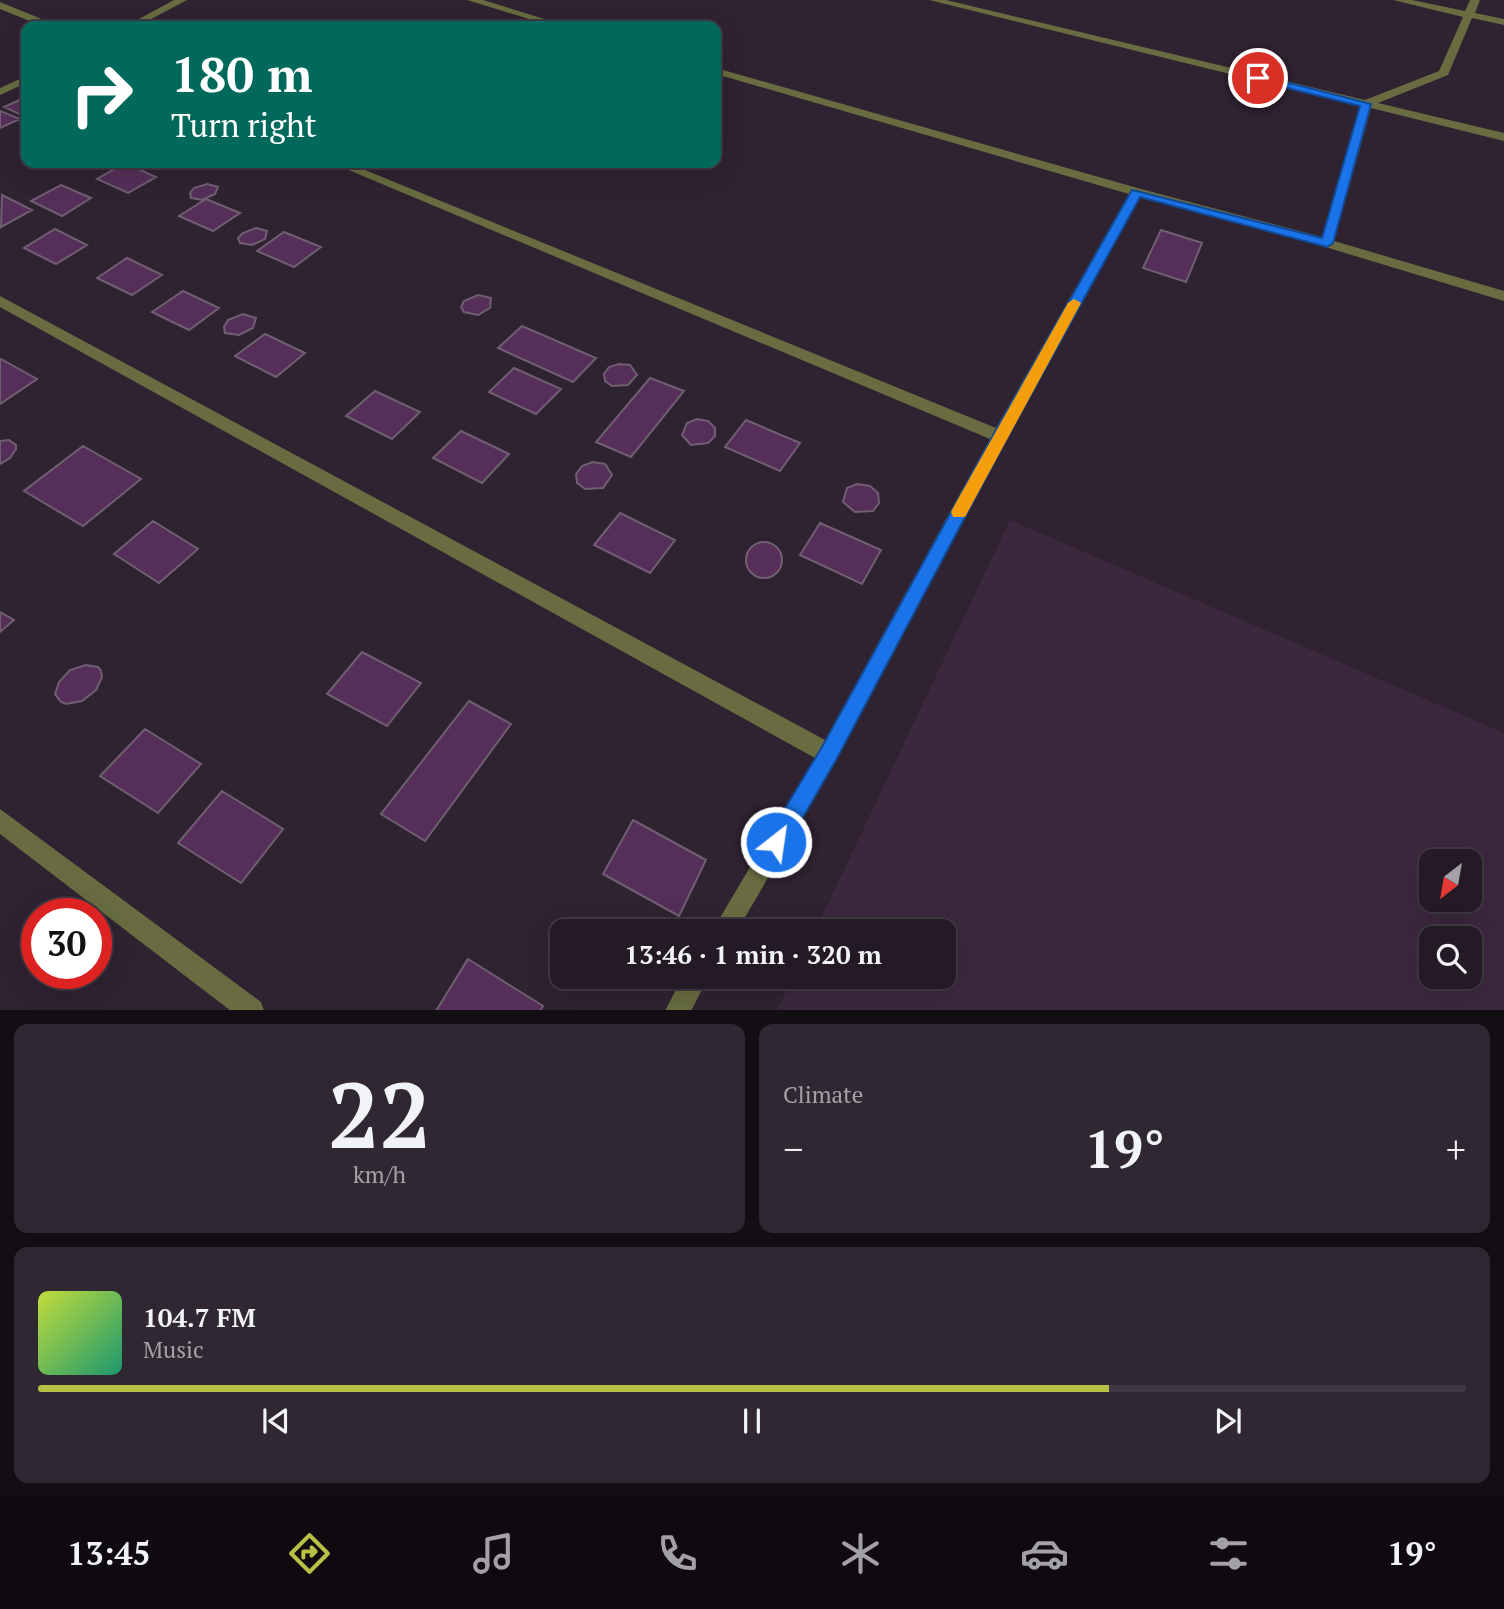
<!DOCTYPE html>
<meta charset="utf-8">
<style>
:root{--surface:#231a25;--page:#2f2732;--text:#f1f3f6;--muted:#a3a1a7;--line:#403842;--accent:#b9c046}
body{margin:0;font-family:"PT Serif",serif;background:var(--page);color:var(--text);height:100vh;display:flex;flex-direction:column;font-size:26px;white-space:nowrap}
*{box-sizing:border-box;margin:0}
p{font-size:23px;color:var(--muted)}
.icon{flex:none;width:38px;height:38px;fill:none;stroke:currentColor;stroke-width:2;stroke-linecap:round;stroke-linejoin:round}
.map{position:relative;height:1010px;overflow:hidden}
.drawer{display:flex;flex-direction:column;gap:14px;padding:14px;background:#130e14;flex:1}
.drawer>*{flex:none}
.banner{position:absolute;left:21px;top:21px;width:700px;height:147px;border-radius:14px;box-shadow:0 7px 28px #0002,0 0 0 2px var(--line);background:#00695c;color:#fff;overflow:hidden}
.needle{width:46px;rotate:211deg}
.controls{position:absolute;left:1419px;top:849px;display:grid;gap:14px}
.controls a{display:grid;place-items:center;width:63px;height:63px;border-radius:14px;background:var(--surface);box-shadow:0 7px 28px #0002,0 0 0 2px var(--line);font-size:35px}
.speed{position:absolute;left:21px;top:898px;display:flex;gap:14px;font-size:35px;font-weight:700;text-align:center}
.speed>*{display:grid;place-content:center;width:91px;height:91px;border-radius:50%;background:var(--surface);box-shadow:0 7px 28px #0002,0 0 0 2px var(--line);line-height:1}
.speed .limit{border:10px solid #d22;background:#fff;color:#111}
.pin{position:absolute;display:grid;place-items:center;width:60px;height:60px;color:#fff;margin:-30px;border:4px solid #fff;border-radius:50%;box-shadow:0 2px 7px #0007}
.me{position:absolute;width:77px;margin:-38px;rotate:30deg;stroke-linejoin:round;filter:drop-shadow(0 0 5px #0008)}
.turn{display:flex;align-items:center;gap:24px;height:147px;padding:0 35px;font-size:32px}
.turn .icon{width:91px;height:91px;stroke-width:2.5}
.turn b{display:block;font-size:49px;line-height:60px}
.big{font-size:52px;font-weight:700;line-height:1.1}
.drawer .tile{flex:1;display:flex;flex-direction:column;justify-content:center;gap:10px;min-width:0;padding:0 24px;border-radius:14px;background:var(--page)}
.drawer .dial{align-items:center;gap:0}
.dial b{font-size:91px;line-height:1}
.song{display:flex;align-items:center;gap:21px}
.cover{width:84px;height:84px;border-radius:10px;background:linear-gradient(135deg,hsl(70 70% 55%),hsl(160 70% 35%))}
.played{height:7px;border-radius:4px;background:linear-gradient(90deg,var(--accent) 75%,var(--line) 75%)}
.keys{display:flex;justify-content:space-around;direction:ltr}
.heat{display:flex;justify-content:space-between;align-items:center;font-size:38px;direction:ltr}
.drawer .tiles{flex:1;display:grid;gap:14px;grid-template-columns:1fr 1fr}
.tile:last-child{grid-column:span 2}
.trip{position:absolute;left:550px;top:919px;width:406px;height:70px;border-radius:14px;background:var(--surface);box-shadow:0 7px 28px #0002,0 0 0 2px var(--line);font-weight:700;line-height:70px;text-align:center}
.menu{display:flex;height:112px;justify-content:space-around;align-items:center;background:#0e0a0f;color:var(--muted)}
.menu .icon{width:49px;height:49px}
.menu .active{color:var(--accent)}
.menu b{font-size:32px;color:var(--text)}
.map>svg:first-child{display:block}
.built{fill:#3b283d;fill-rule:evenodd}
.building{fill:#552f59;stroke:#6f5f71;stroke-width:2}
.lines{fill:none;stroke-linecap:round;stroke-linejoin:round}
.minor{fill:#686c40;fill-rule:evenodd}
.route{fill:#1a73e8;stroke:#114b97;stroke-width:2}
.slow{fill:#f59e0b}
</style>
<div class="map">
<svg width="1504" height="1011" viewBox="0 0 1504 1011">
<rect width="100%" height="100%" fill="#2f2231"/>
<path class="built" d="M1010 520 1504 733V1010H777L793 977 943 976V931H815ZM1432 861H1470V900H1432ZM1432 938H1470V976H1432Z"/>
<path class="building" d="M26 97V117L4 107Z
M0 111 20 119 0 128Z
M125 163 156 177 128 193 97 179Z
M207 184 218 187 215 194 202 200 191 198 190 193 194 188Z
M61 185 91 198 62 216 31 201Z
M2 195 32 210 1 227Z
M206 199 240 213 213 231 179 216Z
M256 228 267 231 265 239 252 245 240 243 238 238 243 233Z
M55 229 87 245 56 264 24 248Z
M1161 230 1202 243 1186 282 1143 268Z
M284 232 321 247 294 267 257 251Z
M127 258 162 275 132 295 97 278Z
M183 291 219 308 189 330 152 312Z
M478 295 491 298 490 308 478 315 464 312 461 307 464 301Z
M243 314 256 318 253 328 239 335 225 333 224 327 228 320Z
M522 326 596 358 573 382 498 348Z
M265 334 305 353 276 377 235 356Z
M1 359 37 379 0 404V360Z
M619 364 630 365 637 375 628 385 612 386 605 381 604 374 609 367Z
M514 368 561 389 536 414 489 392Z
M650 378 684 391 631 457 596 442Z
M375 391 420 412 392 439 346 416Z
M697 419 708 421 715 428V436L708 443 691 445 682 435 687 423Z
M746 420 800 443 780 471 725 447Z
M461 431 509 454 482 483 433 458Z
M9 440 16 445V449L10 458 0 464V441Z
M83 446 141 479 83 526 24 491Z
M593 462 605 464 612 475 603 488 585 489 577 483 576 474 582 466Z
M857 484 870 486 878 493 879 503 873 511 855 512 843 502 847 488Z
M620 513 675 540 650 573 594 545Z
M153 521 198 549 159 583 114 554Z
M820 523 881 550 862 584 800 555Z
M746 560a18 18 0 1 1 36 0a18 18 0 1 1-36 0Z
M0 612 14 620 0 632Z
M362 652 421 683 387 726 327 694Z
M86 665 98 667 101 671 102 677 96 690 82 701 66 704 61 702 55 694 59 682 70 670Z
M469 701 511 724 425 841 381 814Z
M145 729 201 764 158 813 100 776Z
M222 791 283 829 241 883 178 843Z
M633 820 706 860 679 916 603 874Z
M468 959 543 1006 540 1011H436Z"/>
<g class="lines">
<path class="minor" d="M174 0H187L138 26H126Z
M467 0H483L567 26H552Z
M929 0H946L1365 100 1439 71 1463 17 1393 0H1412L1465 11 1470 0H1480L1475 13 1504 19V25L1472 18 1448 75 1378 103 1504 133V141L1371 108 1334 241 1504 291V301L1322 246 1140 197 1008 437 836 761 737 931H712L815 758 0 307V296L825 740 990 439 332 163H348L996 428 1129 194 716 74V68L1141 189 1322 237 1360 106Z
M0 2 54 24 55 26H42L0 9Z
M26 76V83L0 95V88Z
M0 809 261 1002 264 1011H231L0 834Z
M683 976H709L691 1011H665Z"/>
</g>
<path class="route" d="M1258 75 1371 104 1333 243 1327 247 1140 197 1007 438 836 760 784 850 776 853 769 850 766 842 769 835 822 747 995 432 1132 190 1322 238 1360 106 1255 80V76Z"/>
<path class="slow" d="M1074 299 1081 303 965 517H953L951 512 953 508 1068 303Z"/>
</svg>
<div class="controls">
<a><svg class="needle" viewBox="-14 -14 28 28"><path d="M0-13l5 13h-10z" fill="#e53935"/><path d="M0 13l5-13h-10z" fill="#a3a1a7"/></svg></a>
<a><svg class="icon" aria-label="search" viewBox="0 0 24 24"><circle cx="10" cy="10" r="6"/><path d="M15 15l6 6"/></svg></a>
</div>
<div class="speed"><div class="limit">30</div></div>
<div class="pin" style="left:1258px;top:78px;background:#d93025"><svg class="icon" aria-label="arrive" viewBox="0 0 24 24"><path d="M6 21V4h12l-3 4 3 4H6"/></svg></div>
<svg class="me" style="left:776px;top:842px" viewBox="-20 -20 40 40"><circle r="17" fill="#1a73e8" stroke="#fff" stroke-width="3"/><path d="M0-11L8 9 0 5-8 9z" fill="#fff"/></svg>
<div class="trip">13:46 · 1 min · 320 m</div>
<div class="banner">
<div class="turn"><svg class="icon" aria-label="right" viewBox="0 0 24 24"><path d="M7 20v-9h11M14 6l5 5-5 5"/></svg><div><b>180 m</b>Turn right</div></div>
</div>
</div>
<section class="drawer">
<div class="tiles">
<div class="tile dial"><b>22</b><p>km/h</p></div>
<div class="tile"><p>Climate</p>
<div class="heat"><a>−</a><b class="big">19°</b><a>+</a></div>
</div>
<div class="tile">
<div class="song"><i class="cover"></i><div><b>104.7 FM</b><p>Music</p></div></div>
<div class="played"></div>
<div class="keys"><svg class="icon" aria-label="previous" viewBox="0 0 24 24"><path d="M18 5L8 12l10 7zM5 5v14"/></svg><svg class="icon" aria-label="pause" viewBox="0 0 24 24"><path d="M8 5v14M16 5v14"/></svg><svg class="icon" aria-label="next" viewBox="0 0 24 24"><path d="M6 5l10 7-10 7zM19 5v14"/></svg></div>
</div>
</div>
</section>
<nav class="menu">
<b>13:45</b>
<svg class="icon active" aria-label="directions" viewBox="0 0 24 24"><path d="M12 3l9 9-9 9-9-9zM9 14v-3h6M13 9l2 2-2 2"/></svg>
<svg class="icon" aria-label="music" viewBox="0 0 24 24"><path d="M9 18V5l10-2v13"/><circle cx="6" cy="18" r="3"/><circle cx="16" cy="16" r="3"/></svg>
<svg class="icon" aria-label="phone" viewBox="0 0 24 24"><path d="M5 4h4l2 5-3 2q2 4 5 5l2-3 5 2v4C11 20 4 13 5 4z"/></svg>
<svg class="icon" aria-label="climate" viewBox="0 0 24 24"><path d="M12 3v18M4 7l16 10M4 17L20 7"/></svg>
<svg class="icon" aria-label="car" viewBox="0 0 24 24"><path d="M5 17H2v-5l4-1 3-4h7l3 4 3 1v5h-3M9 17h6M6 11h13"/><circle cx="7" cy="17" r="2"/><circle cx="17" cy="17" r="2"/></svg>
<svg class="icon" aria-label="filters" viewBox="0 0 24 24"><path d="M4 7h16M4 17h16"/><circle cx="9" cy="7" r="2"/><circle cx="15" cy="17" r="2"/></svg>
<b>19°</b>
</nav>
